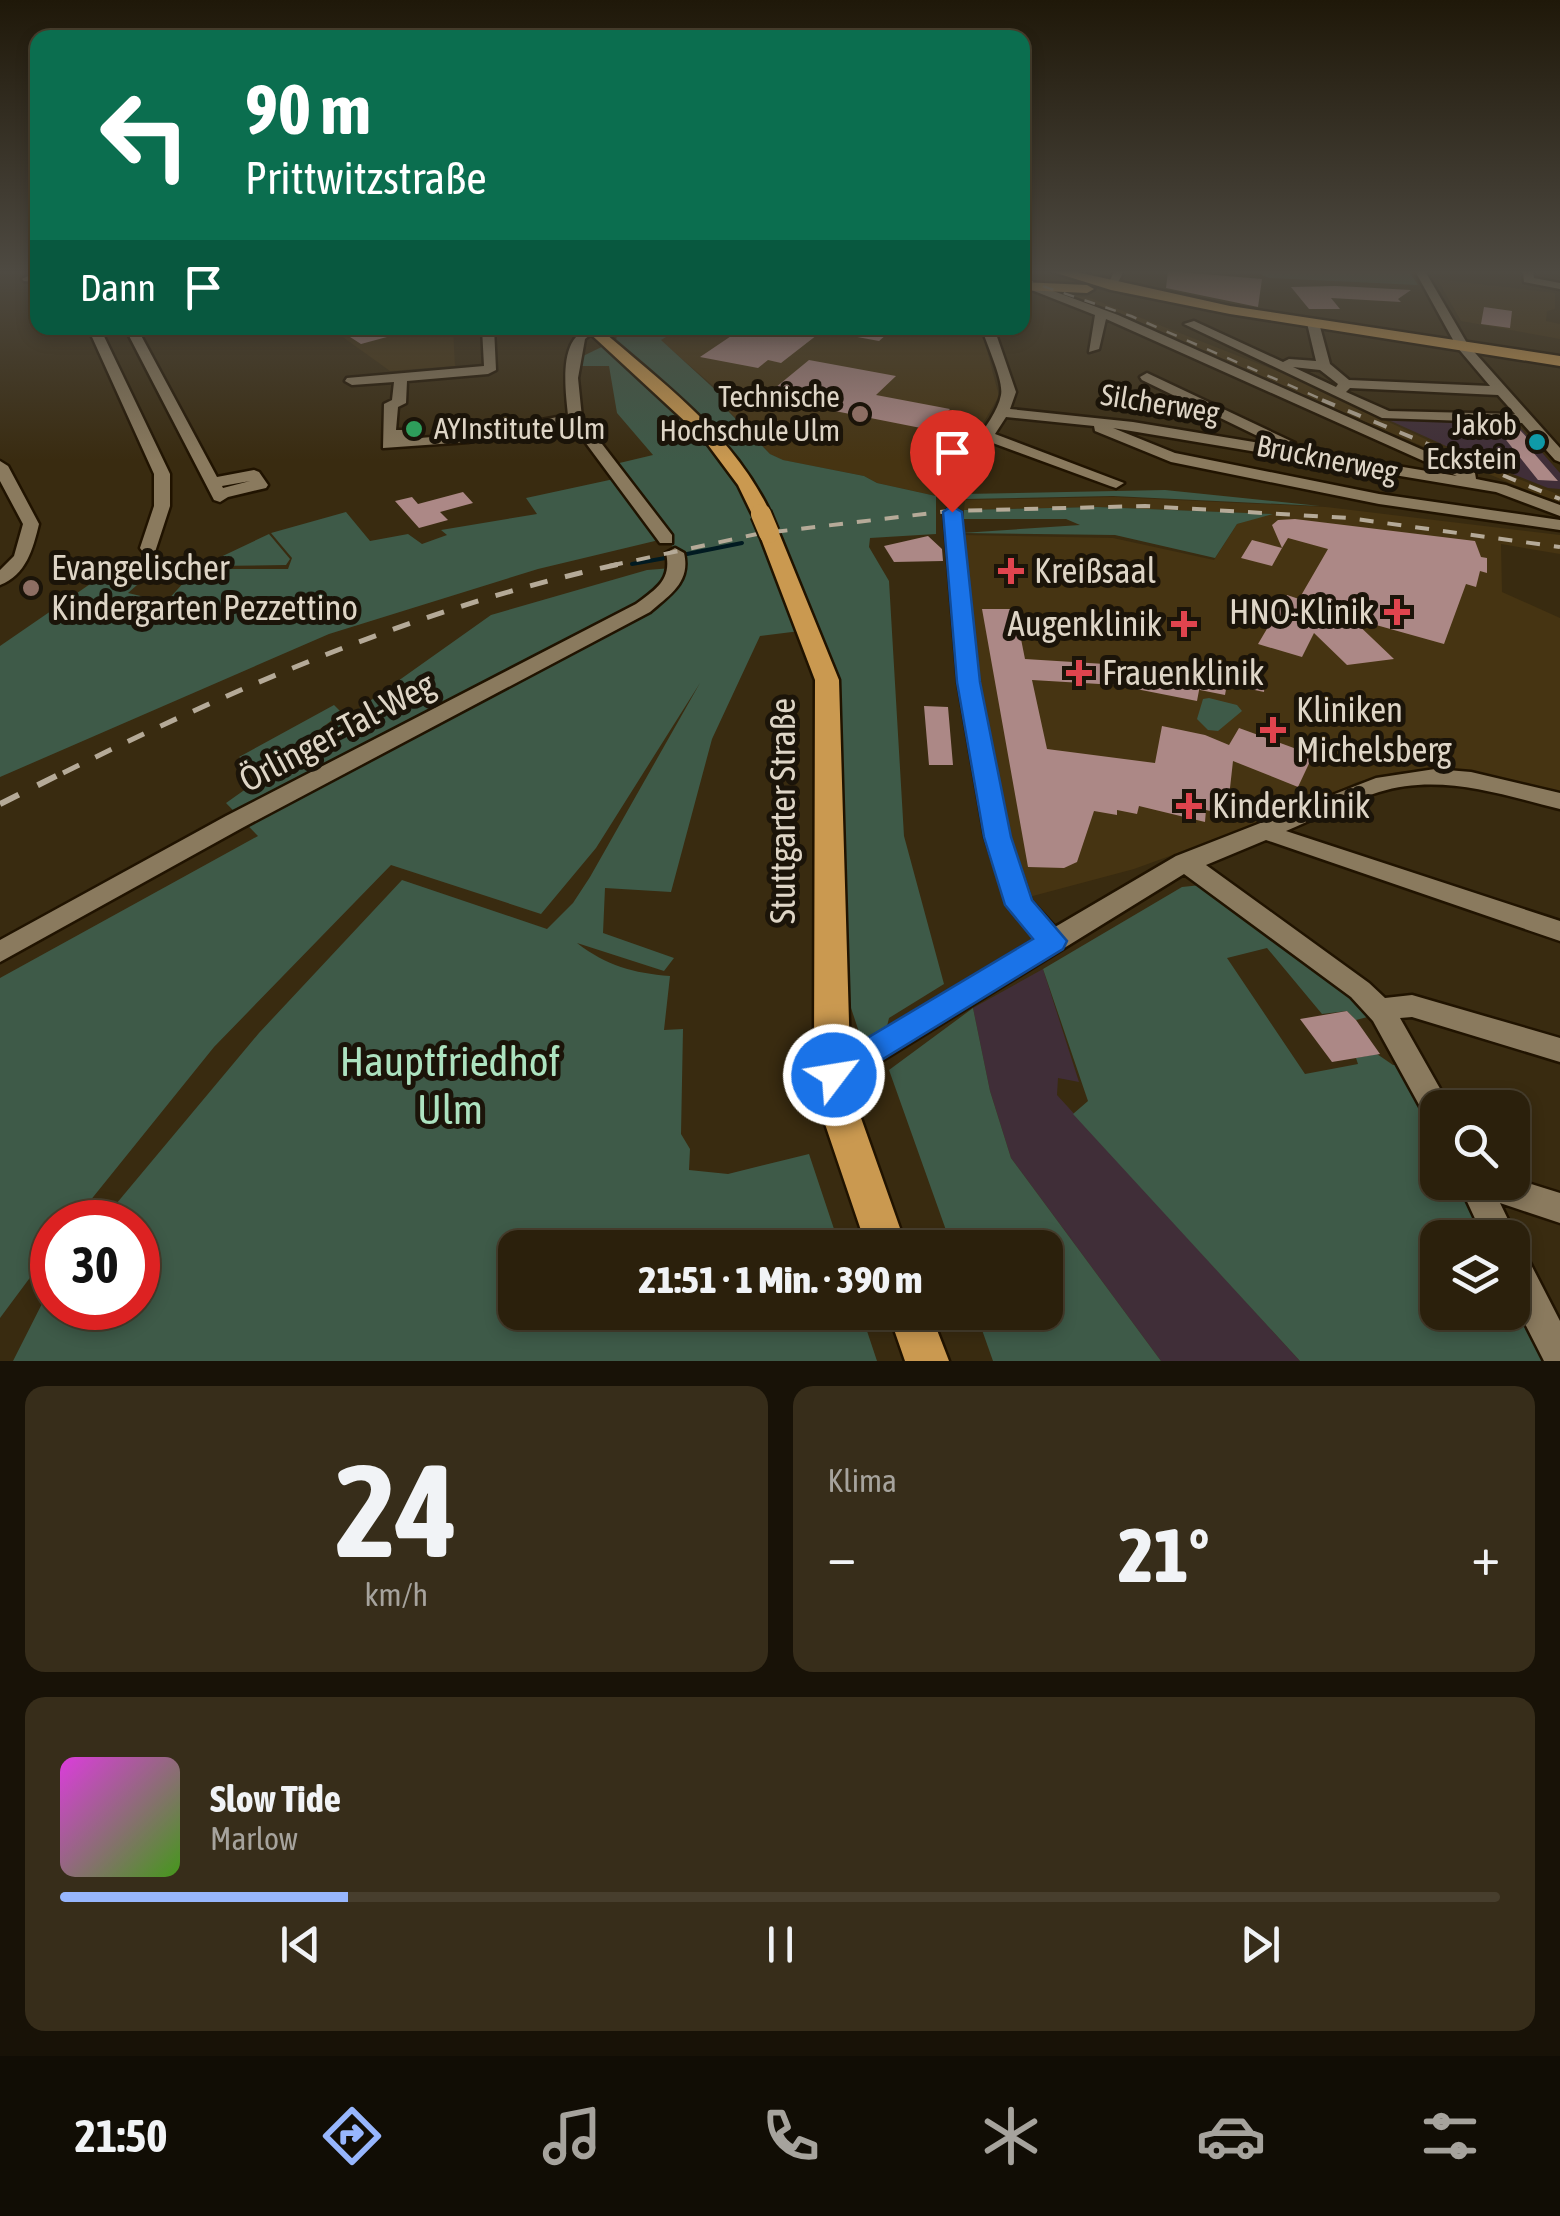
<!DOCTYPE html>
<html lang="de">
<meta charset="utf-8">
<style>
:root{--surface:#2b200c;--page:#372d1a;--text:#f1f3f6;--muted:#a6a39d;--line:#473e2d;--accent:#97b6fd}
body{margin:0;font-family:"Asap Condensed",sans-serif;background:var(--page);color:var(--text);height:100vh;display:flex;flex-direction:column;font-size:38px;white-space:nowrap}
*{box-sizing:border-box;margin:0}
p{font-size:32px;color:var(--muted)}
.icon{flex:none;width:55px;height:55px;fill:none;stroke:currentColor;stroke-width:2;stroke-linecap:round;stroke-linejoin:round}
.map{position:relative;height:1361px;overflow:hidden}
.side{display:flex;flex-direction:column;gap:25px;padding:25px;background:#181207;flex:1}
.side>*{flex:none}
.hud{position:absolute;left:30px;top:30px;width:1000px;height:305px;border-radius:20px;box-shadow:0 5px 15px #0003,0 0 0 2px var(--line);background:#0b6e4f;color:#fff;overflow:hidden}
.fabs{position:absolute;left:1420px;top:1090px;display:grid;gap:20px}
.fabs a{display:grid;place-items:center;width:110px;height:110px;border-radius:20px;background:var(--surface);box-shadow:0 5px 15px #0003,0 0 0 2px var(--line);font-size:50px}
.speed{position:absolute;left:30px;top:1200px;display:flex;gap:20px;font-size:50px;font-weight:700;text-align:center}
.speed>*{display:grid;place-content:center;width:130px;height:130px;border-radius:50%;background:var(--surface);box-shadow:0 5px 15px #0003,0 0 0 2px var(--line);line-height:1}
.speed .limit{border:15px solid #d22;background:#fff;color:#111}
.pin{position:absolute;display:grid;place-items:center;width:85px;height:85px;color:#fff;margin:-102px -42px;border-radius:50% 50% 50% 0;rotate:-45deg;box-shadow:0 0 10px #0007}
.pin .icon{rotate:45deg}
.me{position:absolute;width:110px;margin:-55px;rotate:59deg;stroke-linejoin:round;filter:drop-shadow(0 0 8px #0008)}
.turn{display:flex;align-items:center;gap:35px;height:210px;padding:0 50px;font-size:45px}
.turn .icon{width:130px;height:130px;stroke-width:2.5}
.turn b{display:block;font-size:70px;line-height:85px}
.then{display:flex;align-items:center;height:95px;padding:0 50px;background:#0003;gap:20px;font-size:38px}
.big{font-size:75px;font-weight:800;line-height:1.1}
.side .tile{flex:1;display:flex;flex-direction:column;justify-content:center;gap:15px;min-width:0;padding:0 35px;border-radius:20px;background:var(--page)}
.side .dial{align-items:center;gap:0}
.dial b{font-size:130px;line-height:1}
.song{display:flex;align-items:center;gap:30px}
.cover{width:120px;height:120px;border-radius:15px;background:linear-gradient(135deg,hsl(300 70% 55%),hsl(100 70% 35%))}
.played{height:10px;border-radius:5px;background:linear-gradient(90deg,var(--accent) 20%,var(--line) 20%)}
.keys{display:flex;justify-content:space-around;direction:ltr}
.heat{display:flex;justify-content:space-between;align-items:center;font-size:55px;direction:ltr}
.side .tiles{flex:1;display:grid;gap:25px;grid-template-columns:1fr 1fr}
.tile:last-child{grid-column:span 2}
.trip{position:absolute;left:498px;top:1230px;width:565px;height:100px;border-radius:20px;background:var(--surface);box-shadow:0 5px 15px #0003,0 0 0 2px var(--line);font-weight:800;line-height:100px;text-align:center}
.tabs{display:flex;height:160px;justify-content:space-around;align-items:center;background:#110d05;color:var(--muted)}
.tabs .icon{width:70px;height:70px}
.tabs .selected{color:var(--accent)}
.tabs b{font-size:45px;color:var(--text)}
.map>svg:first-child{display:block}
.commercial{fill:#402e38}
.built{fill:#463412}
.green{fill:#3e5a48}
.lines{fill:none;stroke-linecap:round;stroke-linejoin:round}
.stream{stroke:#011a21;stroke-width:4}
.building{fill:#ac8886}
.minor-casing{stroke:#201300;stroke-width:5}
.major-casing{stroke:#201300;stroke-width:5}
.minor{fill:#8a7a5e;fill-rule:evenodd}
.major{fill:#ca9950;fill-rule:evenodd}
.rail-far3{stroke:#b5aa98;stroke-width:2.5;stroke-dasharray:11 11;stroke-linecap:butt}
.rail-far2{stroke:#b5aa98;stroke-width:4;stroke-dasharray:14 14;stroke-linecap:butt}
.rail-far1{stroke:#b5aa98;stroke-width:5;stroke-dasharray:18 18;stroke-linecap:butt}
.rail{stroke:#b5aa98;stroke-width:6;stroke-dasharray:21 21;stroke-linecap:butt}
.major-bridge-casing{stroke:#201300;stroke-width:24;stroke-linecap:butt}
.major-bridge{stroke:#ca9950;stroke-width:20}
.route{fill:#1a73e8;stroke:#114b97;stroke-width:2.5}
.education-dot{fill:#8d6e63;stroke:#1b1409;stroke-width:4}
.leisure-dot{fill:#2e9e5b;stroke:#1b1409;stroke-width:4}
.culture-dot{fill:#0f9aa8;stroke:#1b1409;stroke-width:4}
.health-dot{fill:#e0444e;stroke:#1b1409;stroke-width:4}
.labels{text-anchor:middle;stroke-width:10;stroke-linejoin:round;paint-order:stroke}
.far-poi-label{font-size:30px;fill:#ded5c6;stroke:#1b1409;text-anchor:end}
.far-street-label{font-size:30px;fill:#ded5c6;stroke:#1b1409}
.poi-label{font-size:35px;fill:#ded5c6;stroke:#1b1409;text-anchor:start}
.street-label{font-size:35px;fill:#ded5c6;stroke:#1b1409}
.near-park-label{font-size:42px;fill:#ade3c0;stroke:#1b1409}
</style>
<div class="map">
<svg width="1560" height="1361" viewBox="0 0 1560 1361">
<rect width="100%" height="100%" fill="#392b10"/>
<path class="commercial" d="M1382 417 1515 422 1560 473V489L1548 488 1477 460Z
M1043 969 1079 1082 1058 1078 1057 1095 1300 1361H1161L1011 1158 990 1091 973 1008Z"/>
<path class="built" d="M1437 279 1555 293V309L1547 311 1546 321 1560 324V339L1461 321Z
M1062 294 1090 298 1285 374 1475 462 1560 495V504Z
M344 328H453L455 366 390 371 333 330Z
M681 328H981L999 396 951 478 936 496 877 483 864 476 782 460 770 454 728 410 733 406 718 390 660 340Z
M1114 497 1326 507 1560 535V554L1501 544 1502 592 1560 618V797L1431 770 1397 772 1357 782 1299 809 1134 869 1029 897 1014 861 977 691 962 535 1113 538 1214 560 1237 524 1269 514 1097 507 964 510 965 500Z"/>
<path class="green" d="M1214 271H1409L1418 285 1269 278 1258 273Z
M619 328H681L661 340 733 406 728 411 770 454 783 460 864 476 877 483 936 496V534L870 538 869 547 889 581 904 836 944 984 889 1018 886 1030 862 1041 842 981 838 689 808 630 760 636 712 739 671 892 605 888 603 933 674 958 664 971 577 943C607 966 633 973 670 976L664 1030 683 1029 681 1134 690 1149 689 1170 728 1174 809 1154 840 1247 515 1248V1312L861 1313 877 1361H13L52 1284V1308H138V1222H101L259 1033 402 880 547 929 573 903 590 877 700 683 596 848 541 914 391 865 214 1047 73 1222H52V1248L0 1318V978L258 836 226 803 491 615 647 570 685 567 658 523 611 465 653 455 617 413 609 366H580L583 356 616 340Z
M614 479 659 540 538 569 329 634 0 777V646L112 569H155L128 593 166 602 196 569H288L292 558 271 533 346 512 370 541 408 534 422 544 447 535 441 530 537 514 526 498Z
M1165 490 1320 506 1113 496 964 499 963 494Z
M1097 507 1273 514 1237 524 1215 558 1115 535 962 533 1080 525 1066 519H964V510Z
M269 534 290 559 286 565 210 566V562Z
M1209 698 1237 705 1242 711 1218 731 1208 730 1197 719 1203 699Z
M334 705 342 713 261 772 239 757Z
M1201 885 1383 1013 1356 1020 1347 1011 1322 1014 1267 948 1227 958 1305 1074 1358 1064 1356 1058 1377 1054 1393 1065 1413 1064 1437 1112 1438 1182 1473 1183 1500 1237 1438 1238V1312H1512L1513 1262 1560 1361H1300L1073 1114 1088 1101 1043 969 1182 887Z
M973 1008 990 1091 1011 1158 1161 1361H993L976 1313 1045 1312V1248L952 1247 889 1070Z"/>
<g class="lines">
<path class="stream" d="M682 555 742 543
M632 564 671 557"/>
</g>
<path class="building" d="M1168 271 1262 279 1258 307 1166 288Z
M1335 286 1357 287 1411 290 1398 299 1401 302 1331 298 1340 309H1309L1291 287Z
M1484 307 1512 311 1510 328 1481 324Z
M377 328H397L398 334 361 344 347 335Z
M743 328H826L781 363 768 360 758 368 700 357Z
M842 328H894L879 341 841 334Z
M809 360 896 376 876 395 950 409 931 430 764 397Z
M1495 426 1517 427 1532 443H1525L1558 481 1538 480Z
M463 492 473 503 440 512 448 520 419 528 395 501 412 497 418 504Z
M1295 519 1475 541 1481 557 1487 558V573L1480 571 1476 587 1466 584 1444 644 1351 618 1394 659 1347 665 1314 633 1302 657 1258 644 1287 595 1299 599 1328 549 1288 538 1282 548 1272 525 1278 520Z
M928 536 942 549 943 561 894 562 884 546Z
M1252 540 1282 548 1272 566 1241 558Z
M982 609H1015L1025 659 1137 666 1201 680 1197 701 1116 685 1032 680 1047 749 1155 763 1162 726 1205 735 1229 745 1239 728 1313 755 1298 787 1233 761 1227 815 1206 810 1205 822 1139 806 1137 814 1117 810V815L1094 811 1077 862 1064 868 1028 867Z
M1216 663 1265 679 1264 692 1227 684 1225 695 1200 690 1203 667 1215 670Z
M924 706 948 707 953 765H929Z
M1347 1011 1356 1020 1380 1054 1332 1062 1300 1019Z"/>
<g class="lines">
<defs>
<path id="minor" d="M1114 271H1124L1115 288H1107Z
M1415 271H1425L1468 345 1560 448V462L1555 460 1522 423 1382 418 1184 324 1194 321 1283 362 1289 359 1316 361 1307 323 1313 319 1319 323 1330 364 1349 380 1490 386 1457 347ZM1293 367 1320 370 1338 384 1336 387ZM1350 388 1498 395 1515 414 1389 411 1346 392Z
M1523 271H1533L1534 278 1560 283V289L1524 282Z
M28 276H38V282L24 281 22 279Z
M1029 285H1037L1118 315 1475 473 1476 479 1506 485 1560 505V516L1496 492 1113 428 1175 453 1379 494 1560 520V530L1379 504 1171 462 1095 431 1094 426 1006 417 995 434 1124 483 1116 488 1110 486 990 442 964 484 960 498H948C942 470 995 428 1001 395 1004 380 986 344 982 328H994L1016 392 1010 409 1133 422 1278 446 1142 380 1140 377 1147 373 1295 443V449L1457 476 1106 319 1099 349 1089 352 1095 315 1029 289Z
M88 328H100L170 474V506L155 552H143L140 548 154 506V474Z
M125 328H137L217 477 254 470 259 472 268 485 266 488 228 497 220 502 214 500ZM250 481 223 488 222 486Z
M482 328H494L496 370 488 374 407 381 406 403 398 407 396 430H418L420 438 468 434 568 415C565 386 557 328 598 328L585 339 578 378 582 418 672 535V543H660L571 423 468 442 383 448 384 404 392 400 394 382 352 385 345 381 347 378 484 366Z
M0 461 8 466 39 524C33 549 26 575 0 585V570L14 556 23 524 0 481Z
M952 507 960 512 978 682 1009 837 1031 901 1055 927 1176 856 1376 778 1435 769 1471 772 1560 793V809C1500 794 1440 773 1379 792 1347 802 1317 818 1286 831L1560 921V941L1266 840 1206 865 1369 983 1385 998 1412 995 1560 1038V1062L1412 1017 1400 1018 1451 1108H1438V1125L1428 1121 1373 1021 1351 997 1184 874 844 1084 834 1087 824 1084 820 1075 824 1066 1036 939 1008 905 985 837 958 682 944 512Z
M675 548 684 553C691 582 670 595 650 612L242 828 0 962V940L226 816 636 604C656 589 672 580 666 553Z
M1512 1178 1560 1193V1223L1500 1203 1517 1238 1513 1247 1524 1251 1560 1321V1361H1544L1512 1298V1238H1484L1458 1182H1512Z"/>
<path id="major" d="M1050 271H1072L1230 306 1560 356V366L1230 314 1111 290Z
M1022 282 1087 285 1094 289 1087 293 1022 290Z
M584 328H599C665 385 733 434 771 514L768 518H754L738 485 703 438Z
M769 527 779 533 839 680 850 1056 861 1118 907 1248H867L823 1118 814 1056 815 680 759 533Z
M888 1312H930L949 1361H905Z"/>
</defs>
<use href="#minor" class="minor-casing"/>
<use href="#major" class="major-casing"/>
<use href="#minor" class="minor"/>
<use href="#major" class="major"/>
<path class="rail-far3" d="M1022 279 1131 316 1328 402"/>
<path class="rail-far2" d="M1322 400 1560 499
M609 566 757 534 949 511 1145 506 1348 518 1560 547"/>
<path class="rail-far1" d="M63 773C241 685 426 605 620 564"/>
<path class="rail" d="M0 804 68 770"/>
<defs>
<path id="major-bridge" d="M761 514 769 533"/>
</defs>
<use href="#major-bridge" class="major-bridge-casing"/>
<use href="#major-bridge" class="major-bridge"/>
</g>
<linearGradient id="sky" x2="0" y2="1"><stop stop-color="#1f1809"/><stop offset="0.59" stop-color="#4e4a42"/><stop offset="1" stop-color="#4e4a42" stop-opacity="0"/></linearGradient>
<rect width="1560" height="461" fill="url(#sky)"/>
<path class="route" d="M952 506 962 512 980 682 1011 837 1032 900 1067 941 1063 949 834 1089 822 1084 818 1075 822 1065 1033 939 1005 905 984 837 957 682 943 512Z"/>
<g class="education-dot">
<circle cx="860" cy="414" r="10"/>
<circle cx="31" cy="588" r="10"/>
</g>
<circle class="leisure-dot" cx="414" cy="429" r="10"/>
<circle class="culture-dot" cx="1537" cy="442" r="10"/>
<g class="health-dot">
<path d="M1006 556h10v10h10v10h-10v10h-10v-10h-10v-10h10z"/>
<path d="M1392 597h10v10h10v10h-10v10h-10v-10h-10v-10h10z"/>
<path d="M1179 609h10v10h10v10h-10v10h-10v-10h-10v-10h10z"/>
<path d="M1074 658h10v10h10v10h-10v10h-10v-10h-10v-10h10z"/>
<path d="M1268 715h10v10h10v10h-10v10h-10v-10h-10v-10h10z"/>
<path d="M1184 791h10v10h10v10h-10v10h-10v-10h-10v-10h10z"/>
</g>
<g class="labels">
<g class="far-poi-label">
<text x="840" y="407">Technische<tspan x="840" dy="34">Hochschule Ulm</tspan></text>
<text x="1517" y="435">Jakob<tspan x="1517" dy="34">Eckstein</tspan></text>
<text x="434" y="439" text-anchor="start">AYInstitute Ulm</text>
</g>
<g class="far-street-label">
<text transform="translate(1160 404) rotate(9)" y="10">Silcherweg</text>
<text transform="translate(1327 459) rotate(11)" y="10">Brucknerweg</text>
</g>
<g class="poi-label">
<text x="51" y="580">Evangelischer<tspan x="51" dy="40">Kindergarten Pezzettino</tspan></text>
<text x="1034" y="583">Kreißsaal</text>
<text x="1374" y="624" text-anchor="end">HNO-Klinik</text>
<text x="1162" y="636" text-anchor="end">Augenklinik</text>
<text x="1102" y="685">Frauenklinik</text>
<text x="1296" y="722">Kliniken<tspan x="1296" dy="40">Michelsberg</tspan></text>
<text x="1212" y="818">Kinderklinik</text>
</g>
<g class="street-label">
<text transform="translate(337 732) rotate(-28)" y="12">Örlinger-Tal-Weg</text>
<text transform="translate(783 811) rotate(-90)" y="12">Stuttgarter Straße</text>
</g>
<g class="near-park-label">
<text x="450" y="1076">Hauptfriedhof<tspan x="450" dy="48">Ulm</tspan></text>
</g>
</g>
</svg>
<div class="fabs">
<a><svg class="icon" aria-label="search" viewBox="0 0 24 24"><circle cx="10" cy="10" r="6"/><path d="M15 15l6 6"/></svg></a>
<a><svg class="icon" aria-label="layers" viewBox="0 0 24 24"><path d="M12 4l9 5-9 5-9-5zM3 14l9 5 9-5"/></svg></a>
</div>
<div class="speed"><div class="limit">30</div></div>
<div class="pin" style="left:952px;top:512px;background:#d93025"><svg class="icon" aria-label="arrive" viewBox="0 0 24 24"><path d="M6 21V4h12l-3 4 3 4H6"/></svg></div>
<svg class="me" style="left:834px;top:1075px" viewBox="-20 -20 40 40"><circle r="17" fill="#1a73e8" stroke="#fff" stroke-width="3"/><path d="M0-11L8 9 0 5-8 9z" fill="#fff"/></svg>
<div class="trip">21:51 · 1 Min. · 390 m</div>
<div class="hud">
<div class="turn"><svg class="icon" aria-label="left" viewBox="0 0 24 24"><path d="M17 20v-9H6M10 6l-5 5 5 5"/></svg><div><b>90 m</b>Prittwitzstraße</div></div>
<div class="then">Dann<svg class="icon" aria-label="arrive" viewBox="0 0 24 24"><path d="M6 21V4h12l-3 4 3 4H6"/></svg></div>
</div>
</div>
<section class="side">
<div class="tiles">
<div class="tile dial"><b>24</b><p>km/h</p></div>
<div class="tile"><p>Klima</p>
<div class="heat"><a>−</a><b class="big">21°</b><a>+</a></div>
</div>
<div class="tile">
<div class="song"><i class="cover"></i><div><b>Slow Tide</b><p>Marlow</p></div></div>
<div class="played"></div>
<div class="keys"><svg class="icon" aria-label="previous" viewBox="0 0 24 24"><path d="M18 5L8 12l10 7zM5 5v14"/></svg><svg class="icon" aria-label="pause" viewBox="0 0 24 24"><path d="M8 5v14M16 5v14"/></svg><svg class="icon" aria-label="next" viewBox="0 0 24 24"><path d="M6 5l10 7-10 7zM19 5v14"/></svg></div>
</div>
</div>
</section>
<nav class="tabs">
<b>21:50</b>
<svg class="icon selected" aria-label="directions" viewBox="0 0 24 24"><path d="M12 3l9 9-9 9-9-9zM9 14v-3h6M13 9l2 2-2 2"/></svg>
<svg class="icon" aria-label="music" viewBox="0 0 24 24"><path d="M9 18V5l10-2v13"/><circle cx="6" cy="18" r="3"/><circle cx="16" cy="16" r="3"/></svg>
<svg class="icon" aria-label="phone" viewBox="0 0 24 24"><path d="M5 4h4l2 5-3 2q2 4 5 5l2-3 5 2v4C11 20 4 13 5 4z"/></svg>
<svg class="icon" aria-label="climate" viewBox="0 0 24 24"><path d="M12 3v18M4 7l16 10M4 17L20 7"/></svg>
<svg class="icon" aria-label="car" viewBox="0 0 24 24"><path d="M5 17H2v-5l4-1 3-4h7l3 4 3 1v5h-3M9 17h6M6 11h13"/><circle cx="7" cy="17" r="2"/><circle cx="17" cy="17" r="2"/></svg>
<svg class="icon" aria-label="filters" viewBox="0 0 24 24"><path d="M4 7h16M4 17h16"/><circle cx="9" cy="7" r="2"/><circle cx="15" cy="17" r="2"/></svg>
</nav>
